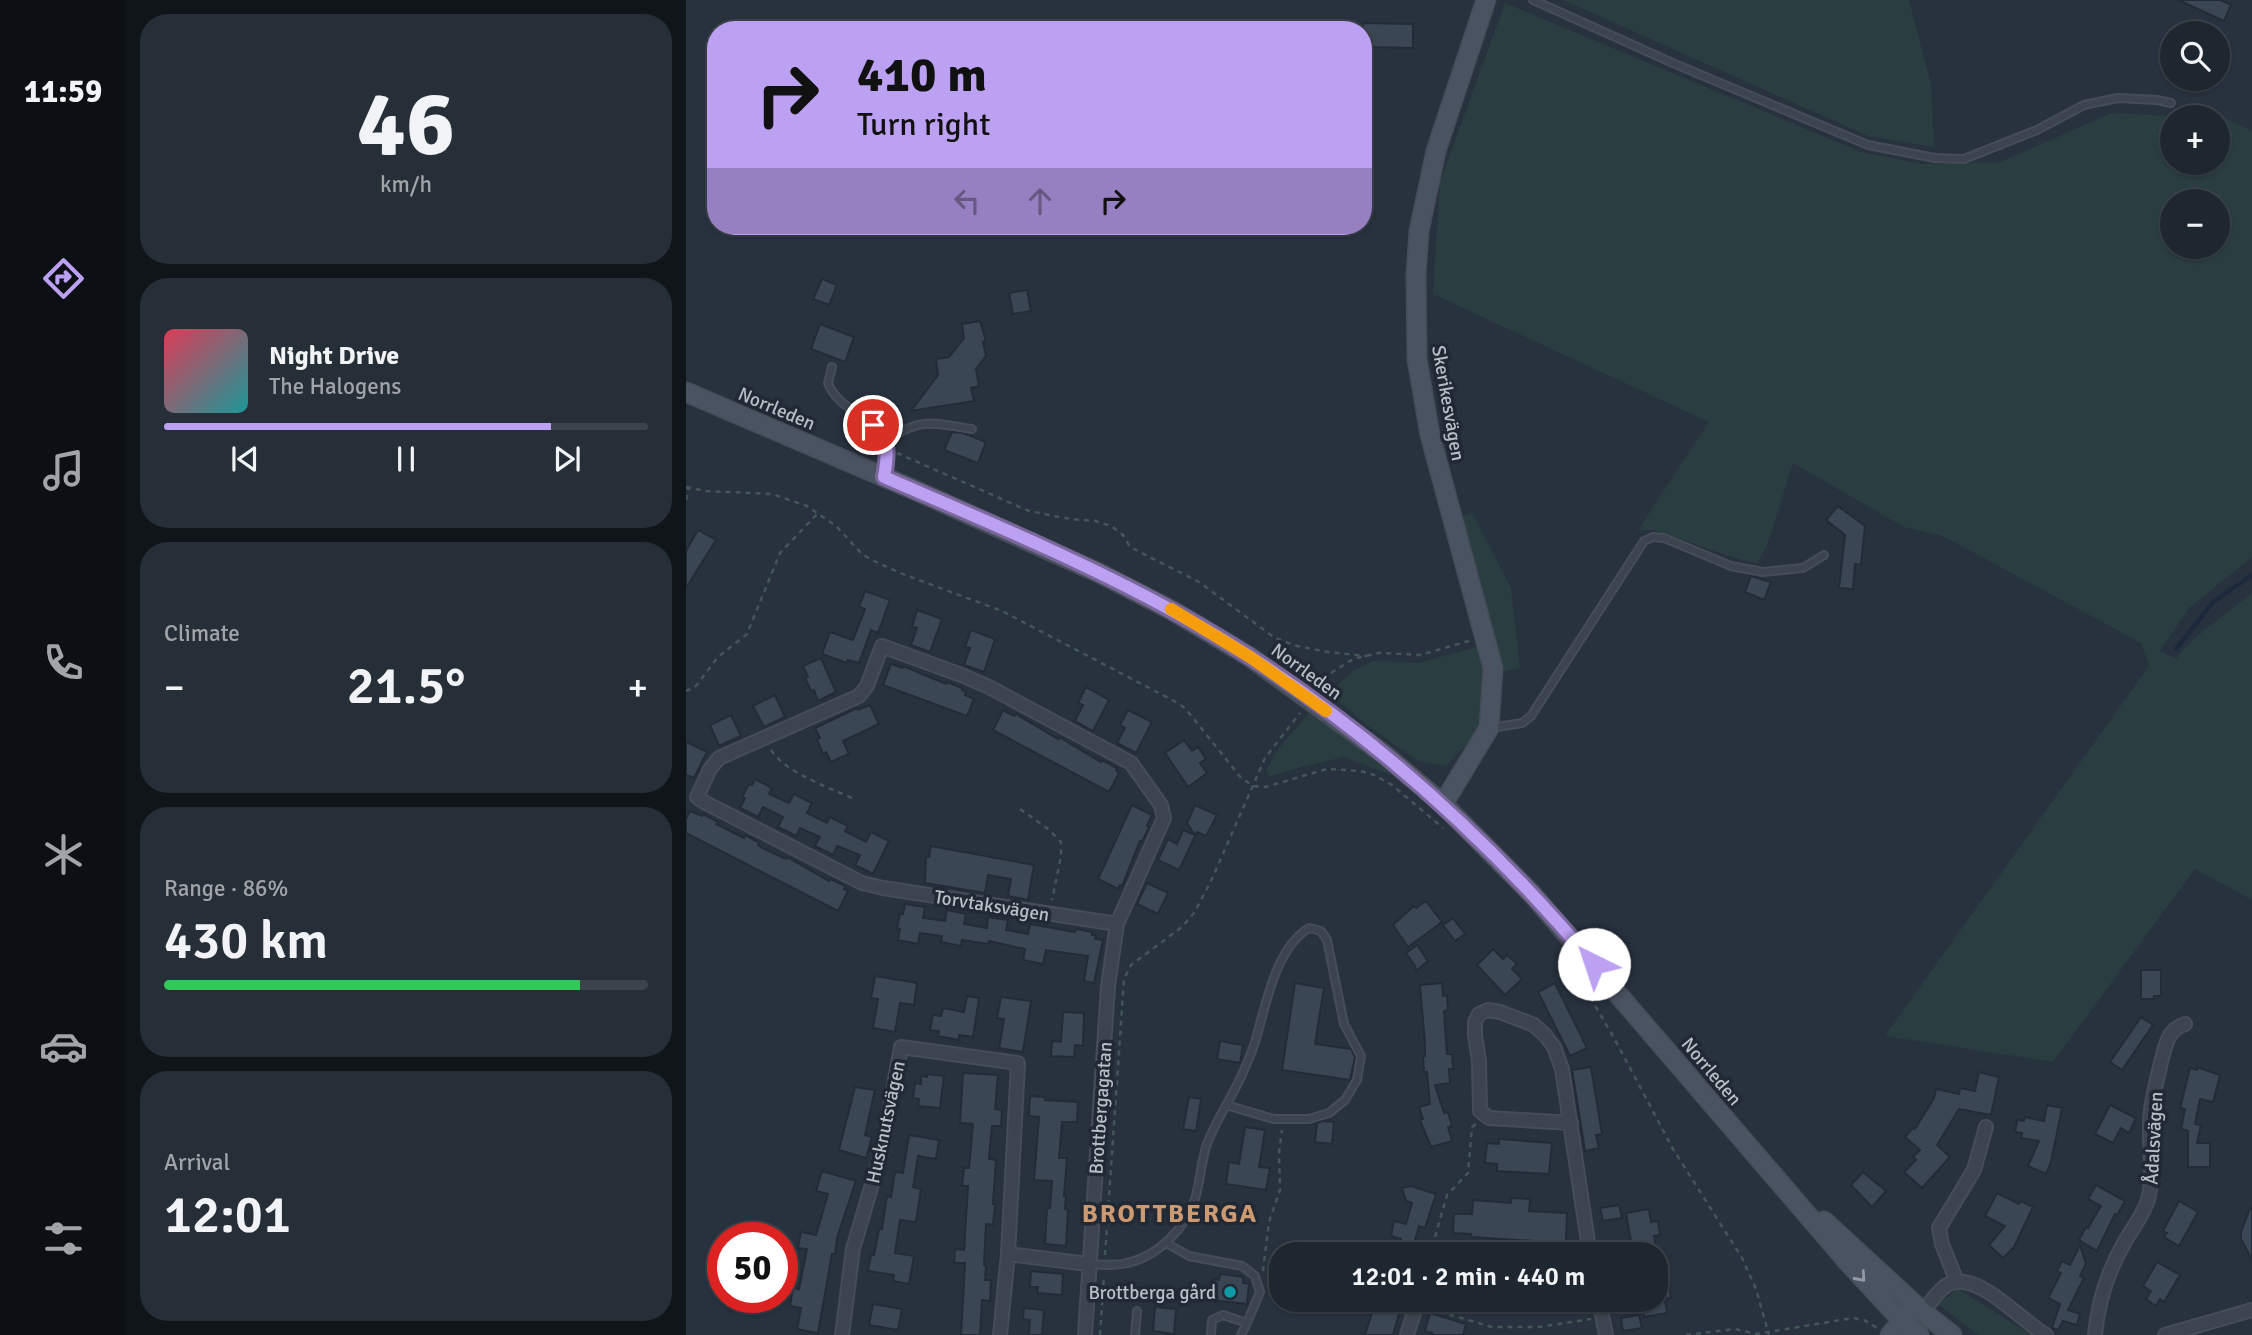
<!DOCTYPE html>
<meta charset="utf-8">
<style>
:root{--surface:#1e262f;--page:#262e37;--text:#f1f3f6;--muted:#a1a5aa;--line:#3c434b;--accent:#bca0f2}
body{margin:0;font-family:Signika,sans-serif;background:var(--page);color:var(--text);height:100vh;display:flex;flex-direction:column;font-size:26px;white-space:nowrap}
*{box-sizing:border-box;margin:0}
p{font-size:23px;color:var(--muted)}
.icon{flex:none;width:38px;height:38px;fill:none;stroke:currentColor;stroke-width:2;stroke-linecap:round;stroke-linejoin:round}
.map{position:relative;flex:1;overflow:hidden}
.sheet{display:flex;flex-direction:column;gap:14px;padding:14px;background:#10151a;width:560px}
.sheet>*{flex:none}
.banner{position:absolute;left:21px;top:21px;width:665px;height:214px;border-radius:28px;box-shadow:0 2px 5px #0004,0 0 0 2px var(--line);background:#bca0f2;color:#111;overflow:hidden}
.fabs{position:absolute;left:1474px;top:21px;display:grid;gap:14px}
.fabs a{display:grid;place-items:center;width:70px;height:70px;border-radius:50%;background:var(--surface);box-shadow:0 2px 5px #0004,0 0 0 2px var(--line);font-size:35px}
.speed{position:absolute;left:21px;top:1222px;display:flex;gap:14px;font-size:35px;font-weight:700;text-align:center}
.speed>*{display:grid;place-content:center;width:91px;height:91px;border-radius:50%;background:var(--surface);box-shadow:0 2px 5px #0004,0 0 0 2px var(--line);line-height:1}
.speed .limit{border:10px solid #d22;background:#fff;color:#111}
.pin{position:absolute;display:grid;place-items:center;width:60px;height:60px;color:#fff;margin:-30px;border:4px solid #fff;border-radius:50%;box-shadow:0 2px 7px #0007}
.me{position:absolute;width:77px;margin:-38px;rotate:319deg;stroke-linejoin:round;filter:drop-shadow(0 0 5px #0008)}
.turn{display:flex;align-items:center;gap:24px;height:147px;padding:0 35px;font-size:32px}
.turn .icon{width:91px;height:91px;stroke-width:2.5}
.turn b{display:block;font-size:49px;line-height:60px}
.lanes{display:flex;align-items:center;height:66px;padding:0 35px;background:#0003;justify-content:center;gap:35px;direction:ltr}
.lanes .off{opacity:.35}
.big{font-size:52px;font-weight:600;line-height:1.1}
.sheet .tile{flex:1;display:flex;flex-direction:column;justify-content:center;gap:10px;min-width:0;padding:0 24px;border-radius:28px;background:var(--page)}
.sheet .dial{align-items:center;gap:0}
.dial b{font-size:91px;line-height:1}
.song{display:flex;align-items:center;gap:21px}
.cover{width:84px;height:84px;border-radius:10px;background:linear-gradient(135deg,hsl(350 70% 55%),hsl(180 70% 35%))}
.played{height:7px;border-radius:4px;background:linear-gradient(90deg,var(--accent) 80%,var(--line) 80%)}
.keys{display:flex;justify-content:space-around;direction:ltr}
.heat{display:flex;justify-content:space-between;align-items:center;font-size:38px;direction:ltr}
.charge{height:10px;border-radius:5px;background:linear-gradient(90deg,#34c759 86%,var(--line) 0)}
.trip{position:absolute;left:583px;top:1242px;width:399px;height:70px;border-radius:28px;background:var(--surface);box-shadow:0 2px 5px #0004,0 0 0 2px var(--line);font-weight:600;line-height:70px;text-align:center}
main{display:flex;flex:1;min-height:0}
.tab-bar{display:flex;flex-direction:column;width:126px;justify-content:space-around;align-items:center;background:#0c0f13;color:var(--muted)}
.tab-bar .icon{width:49px;height:49px}
.tab-bar .selected{color:var(--accent)}
.tab-bar b{font-size:32px;color:var(--text)}
.map>svg:first-child{display:block}
.green{fill:#2a3d40;fill-rule:evenodd}
.lines{fill:none;stroke-linecap:round;stroke-linejoin:round}
.stream{stroke:#1c293c;stroke-width:4.5}
.building{fill:#3b4654;stroke:#232b36;stroke-width:2}
.lane-casing{stroke:#464d58;stroke-width:10}
.street-casing{stroke:#464d58;stroke-width:16}
.secondary-casing{stroke:#464d58;stroke-width:21}
.path{stroke:#435658;stroke-width:2.5;stroke-dasharray:5 5;stroke-linecap:butt}
.lane{stroke:#3c444f;stroke-width:6}
.street{stroke:#3c444f;stroke-width:12}
.secondary{stroke:#4a5361;stroke-width:18}
.oneway{stroke:#9299a5}
.route-casing{stroke:#7a689d;stroke-width:18}
.route{stroke:#bca0f2;stroke-width:12}
.slow{stroke:#f59e0b;stroke-width:12}
.culture-dot{fill:#0f9aa8;stroke:#212934;stroke-width:2.5}
.labels{text-anchor:middle;stroke-width:7;stroke-linejoin:round;paint-order:stroke}
.street-label{font-size:19px;fill:#b9bfc9;stroke:#212934}
.poi-label{font-size:19px;fill:#b9bfc9;stroke:#212934;text-anchor:end}
.district-label{font-size:26px;font-weight:bold;letter-spacing:2px;fill:#cc9971;stroke:#212934}
</style>
<main>
<nav class="tab-bar">
<b>11:59</b>
<svg class="icon selected" aria-label="directions" viewBox="0 0 24 24"><path d="M12 3l9 9-9 9-9-9zM9 14v-3h6M13 9l2 2-2 2"/></svg>
<svg class="icon" aria-label="music" viewBox="0 0 24 24"><path d="M9 18V5l10-2v13"/><circle cx="6" cy="18" r="3"/><circle cx="16" cy="16" r="3"/></svg>
<svg class="icon" aria-label="phone" viewBox="0 0 24 24"><path d="M5 4h4l2 5-3 2q2 4 5 5l2-3 5 2v4C11 20 4 13 5 4z"/></svg>
<svg class="icon" aria-label="climate" viewBox="0 0 24 24"><path d="M12 3v18M4 7l16 10M4 17L20 7"/></svg>
<svg class="icon" aria-label="car" viewBox="0 0 24 24"><path d="M5 17H2v-5l4-1 3-4h7l3 4 3 1v5h-3M9 17h6M6 11h13"/><circle cx="7" cy="17" r="2"/><circle cx="17" cy="17" r="2"/></svg>
<svg class="icon" aria-label="filters" viewBox="0 0 24 24"><path d="M4 7h16M4 17h16"/><circle cx="9" cy="7" r="2"/><circle cx="15" cy="17" r="2"/></svg>
</nav>
<section class="sheet">
<div class="tile dial"><b>46</b><p>km/h</p></div>
<div class="tile">
<div class="song"><i class="cover"></i><div><b>Night Drive</b><p>The Halogens</p></div></div>
<div class="played"></div>
<div class="keys"><svg class="icon" aria-label="previous" viewBox="0 0 24 24"><path d="M18 5L8 12l10 7zM5 5v14"/></svg><svg class="icon" aria-label="pause" viewBox="0 0 24 24"><path d="M8 5v14M16 5v14"/></svg><svg class="icon" aria-label="next" viewBox="0 0 24 24"><path d="M6 5l10 7-10 7zM19 5v14"/></svg></div>
</div>
<div class="tile"><p>Climate</p>
<div class="heat"><a>−</a><b class="big">21.5°</b><a>+</a></div>
</div>
<div class="tile"><p>Range · 86%</p><b class="big">430 km</b><div class="charge"></div></div>
<div class="tile"><p>Arrival</p><b class="big">12:01</b></div>
</section>
<div class="map">
<svg width="1566" height="1335" viewBox="0 0 1566 1335">
<rect width="100%" height="100%" fill="#28323f"/>
<path class="green" d="M877 0H1223L1245 84 1248 147 1182 136Z
M819 3 1175 152 1237 164 1314 162 1426 113 1482 116 1523 110 1566 131V557L1503 608 1474 651 1490 659 1505 641 1566 593V900L1509 869 1367 1062 1199 1036 1463 666 1455 643 1257 536 1218 527 1107 463 1082 543 1071 564 1043 556 968 530H952L1023 422 747 294 754 182ZM1531 117V163H1486V117ZM1531 201V247H1486V201Z
M786 513 825 588 834 668 817 672 776 516Z
M793 646 800 687 791 733 760 766 732 761 685 728 643 693 668 670 687 661 733 663Z
M625 711 711 777 658 757 615 767 583 777 580 770 593 748Z
M1272 1289 1345 1335H1292L1252 1304Z"/>
<g class="lines">
<path class="stream" d="M1490 649 1527 602 1566 575"/>
</g>
<path class="building" d="M1492 0H1535L1545 5 1538 21Z
M677 23 727 24V48L677 47Z
M136 279 151 285 143 305 127 299Z
M341 290 345 311 327 314 323 293Z
M294 321 300 341 297 342 300 356 290 369 293 386 285 388 288 401 225 411 252 375 250 359 263 357 278 338 276 324Z
M134 324 168 337 159 362 125 349Z
M266 432 277 433 300 442 292 463 258 450Z
M1152 506 1179 526 1175 565 1169 564 1167 589 1153 588 1159 535 1140 520Z
M12 530 30 540 0 588V551Z
M1065 576 1085 582 1078 600 1059 592Z
M179 591 204 600 192 633 185 630 173 663 162 660 161 663 136 654 144 632 167 640 179 609 173 607Z
M231 610 256 619 244 652 225 645 231 628 226 627Z
M285 630 309 639 298 672 278 665 284 648 279 647Z
M135 658 150 692 132 701 128 690 125 691 119 678 122 677 117 666Z
M205 664 216 668 217 666 260 684 261 682 276 688V690L280 692 279 695 288 699 281 716 197 685Z
M400 687 423 700 407 731 389 721 397 705 392 703Z
M89 695 99 717 78 727 67 706Z
M184 705 193 724 157 741 163 754 145 762 140 752 137 754 131 739 134 738 129 728 171 708 172 710Z
M317 710 328 716 330 714 372 739 373 737 415 762 416 760 431 768 430 770 433 773 423 792 307 730Z
M442 710 466 722 450 753 431 743 439 728 434 725Z
M45 715 55 736 33 746 24 725Z
M498 740 506 751 512 747 520 759 514 763 521 773 502 787 479 753Z
M0 742 21 752 8 778 0 775Z
M69 779 86 788 83 794 103 803 108 794 126 803 121 813 141 823 144 817 162 826 159 831 180 842 185 832 203 841 187 874 169 865 174 855 151 846 147 855 129 846 134 837 114 828 110 836 92 827 97 817 77 807 72 817 54 808 59 798 56 797 63 784 66 785Z
M446 805 466 815 461 826 463 827 456 842 454 841 436 886 434 885 432 889 412 879Z
M509 805 531 815 520 836 511 832 493 870 472 860 482 839 491 844 497 830 509 835 501 823Z
M4 811 16 816 17 814 32 822 30 824 58 838 59 835 73 843 72 845 76 848 100 859 101 857 143 881 145 879 159 886 158 889 162 891 152 911 0 833V819Z
M245 846 348 865 342 900 322 896 325 879 302 875 299 893 239 883 240 856 243 857Z
M461 883 482 893 472 914 451 904Z
M740 901 756 922 722 947 707 925 728 906 730 908Z
M219 904 239 907 237 918 259 921 261 910 280 914 278 924 301 928 302 917 322 920 320 930 342 934 344 924 389 932 390 929 406 932V935H410L409 939 417 940 408 983 398 981 402 956 360 950 357 964 337 960 339 949 303 941 302 944 276 940 275 946 255 942 256 936 234 933 232 944 212 940 214 929H211L214 914H217Z
M767 918 779 934 769 941 757 925Z
M731 945 742 961 730 971 729 966 720 953Z
M807 949 817 959 821 955 831 964 826 969 836 979 819 995 791 965Z
M1455 970H1475V996H1468V999H1455Z
M189 976 231 983 228 1005 214 1003 209 1032 187 1028 192 999 185 998Z
M609 983 638 988 629 1044 665 1049 669 1057 664 1080 596 1070Z
M756 983 757 996 761 995 762 1010 758 1011 761 1054H766L767 1069H763L764 1083 749 1085 758 1113 762 1112 766 1126 762 1127 766 1141 745 1147 734 1120 737 1119 733 1107 744 1104 741 1072H738L737 1057 739 1056V1044L734 985Z
M869 983 901 1048 884 1056 852 992Z
M281 996 293 998 287 1037 273 1035V1040L252 1036 253 1031 244 1030 247 1015 255 1016 257 1008 278 1012Z
M315 997 345 1001 337 1052 313 1048 318 1019 311 1018Z
M377 1012 398 1013 397 1046 389 1045 388 1057 365 1056 366 1041 375 1042Z
M1455 1017 1467 1025 1436 1070 1424 1062Z
M534 1041 557 1045 554 1063 531 1059Z
M905 1067 916 1134 910 1135 913 1148 899 1151 886 1070Z
M1511 1067 1534 1075 1527 1102 1514 1099 1509 1124 1515 1125 1511 1143H1524V1167H1502V1131L1495 1129 1499 1109 1494 1108 1504 1068 1511 1070Z
M1293 1072 1313 1077 1305 1115 1273 1109 1251 1145 1264 1157 1236 1188 1218 1172 1230 1160 1227 1157 1234 1150 1219 1137 1227 1128 1229 1129 1248 1098 1250 1089 1273 1094 1274 1088 1289 1091Z
M277 1073 312 1075 309 1109 316 1110 315 1126H306L303 1159 310 1160 307 1204H309L307 1225 300 1224 298 1265 300 1266 299 1280H305L304 1301 296 1300 294 1335H275L279 1263H268L269 1249 278 1250 282 1186H276L278 1168H283L287 1124 274 1123Z
M241 1074 258 1076 254 1108 232 1106 233 1099 227 1098 229 1083 235 1084V1076L241 1077Z
M169 1087 189 1090 179 1135 186 1137 180 1158 153 1150Z
M344 1096 359 1097V1100L392 1102 391 1122H376V1124L373 1158H381L378 1196H380L379 1209 382 1210 380 1246 359 1244 361 1208H364L366 1181 348 1180 353 1117 343 1116Z
M503 1097 515 1099 510 1131 497 1129Z
M1361 1105 1376 1108 1365 1162 1360 1174 1342 1166 1353 1141 1335 1138 1336 1133 1329 1132 1331 1120 1338 1121 1339 1117 1358 1121Z
M1424 1105 1450 1118 1443 1133 1435 1128 1427 1143 1409 1134Z
M636 1121 648 1122 646 1144 629 1142 631 1123Z
M559 1127 579 1130 573 1167 584 1168 580 1190 540 1184 543 1162 553 1164Z
M223 1135 253 1140 250 1159 232 1156 227 1187 235 1189 230 1222 214 1220 209 1253 228 1256 223 1284 207 1281 208 1275 182 1271 185 1255H188L193 1229H196L201 1196 205 1197 209 1172 217 1173Z
M813 1139 866 1143 863 1174 811 1171V1164L799 1163 801 1143 813 1144Z
M136 1171 170 1181 151 1238 149 1254H146L132 1333 111 1329 115 1308 104 1306 107 1288 113 1289 121 1249 112 1248 115 1232 130 1235 142 1194 130 1191Z
M1177 1172 1200 1191 1186 1207 1165 1185Z
M1410 1185 1439 1201 1431 1215 1429 1214 1411 1251 1393 1240 1400 1227 1402 1228 1415 1206 1402 1199Z
M725 1186 750 1194 739 1228 733 1226 725 1255H710L715 1239 705 1236 708 1221 720 1224 726 1203 720 1201 716 1188Z
M1311 1193 1333 1204 1335 1201 1347 1207 1328 1247 1317 1258 1303 1245 1319 1226 1299 1216Z
M825 1198 844 1199 843 1211 881 1213 880 1243 785 1237V1234L767 1233 768 1214H786L787 1200 825 1203Z
M1493 1201 1512 1212 1493 1246 1478 1237 1481 1233 1477 1231Z
M933 1205 936 1218 917 1221 914 1208Z
M1565 1206H1566V1260L1555 1239V1232Z
M963 1209 965 1222 972 1221 974 1235 968 1236 970 1249 947 1253 940 1213Z
M1394 1245 1400 1264 1394 1276 1398 1278 1382 1310 1394 1314 1391 1325 1377 1321 1372 1330 1366 1328 1374 1304 1362 1298 1375 1273 1371 1271 1376 1261 1384 1265Z
M1471 1262 1494 1275 1478 1302 1474 1299 1470 1306 1460 1299 1465 1291 1457 1286Z
M345 1271 377 1274 376 1295 351 1293 352 1287H344Z
M534 1274 557 1277V1283L563 1284 561 1304 524 1300 527 1279 533 1280Z
M983 1284 985 1298 975 1300H979L981 1313 958 1317 956 1300H970V1286Z
M690 1300H702L716 1304 707 1335H679Z
M187 1304 216 1309 212 1330 183 1325Z
M469 1307 490 1309 488 1334 467 1331Z
M338 1308 358 1310 356 1335H343L344 1320 337 1319Z
M744 1313 780 1324 777 1335H745L746 1333 739 1331Z
M953 1315 956 1328 937 1331 935 1318Z"/>
<g class="lines">
<defs>
<path id="lane" d="M847 0 989 64 1182 145 1249 158 1278 159 1351 130 1398 105 1432 98 1471 100 1485 103
M146 367 142 383C153 412 191 416 200 442 204 452 200 464 198 475
M200 440C237 417 245 423 286 429
M805 728 836 723 845 716 958 541 967 537 978 538 1045 566 1077 572 1117 568 1138 555
M480 1243 503 1256 556 1266 569 1276 574 1292 561 1323
M404 1264C417 1265 429 1266 441 1263 471 1257 500 1228 509 1199 514 1182 515 1164 520 1147 529 1120 547 1097 558 1070 563 1059 568 1047 571 1035 581 1001 590 948 623 928L635 931 641 940 658 1024 675 1056 671 1080 659 1100 643 1113 623 1119H588L540 1105
M449 1335 451 1311
M525 1335 526 1320 537 1315 561 1323 555 1335"/>
<path id="street" d="M196 646 278 676 303 687 445 763 475 805 478 818 431 924 197 888 176 883 18 802 11 797 24 769 33 758 173 696 181 686Z
M885 1123 803 1118 794 1111 793 1061 789 1035V1022L793 1014 802 1010 814 1012 848 1025 859 1035 868 1047 876 1069 904 1255
M322 1254 402 1264
M747 1255 755 1250 832 1255
M1271 1282 1256 1244 1253 1228 1288 1170 1300 1127
M913 1300 920 1335
M1237 1312C1244 1303 1253 1289 1263 1284 1292 1270 1336 1322 1360 1335
M156 1335 167 1249 196 1150 215 1047 332 1063 322 1254 314 1335
M399 1335 422 986 431 924
M721 1335 732 1300
M1409 1335C1412 1303 1422 1271 1438 1243 1447 1227 1462 1209 1464 1190 1467 1167 1463 1143 1464 1120 1465 1100 1471 1081 1475 1062 1480 1045 1481 1030 1499 1024
M1479 1335 1566 1310"/>
<path id="secondary" d="M0 392 233 492 413 573 487 611 564 657 699 755 757 804 846 894 1160 1260 1222 1327 1233 1335
M757 804 803 728 807 668 744 435 731 359 730 274 733 231 750 151 800 0
M1138 1221 1237 1312 1266 1335
M1204 1335 1223 1313"/>
</defs>
<use href="#lane" class="lane-casing"/>
<use href="#street" class="street-casing"/>
<use href="#secondary" class="secondary-casing"/>
<path class="path" d="M211 453 343 511 384 519 409 521 425 526 437 535 444 547 513 582 589 638 611 646 642 652 682 656
M0 487 20 491 86 494 121 506 150 526 176 554 184 559 214 573 316 611 490 702 499 708 556 779 568 786 579 787 641 769 675 771 688 775 706 785 757 828
M0 500 2 488
M633 689 645 673 667 659 693 653 734 655 783 641
M0 691 10 686 32 657 61 634 94 553 132 513
M85 750C101 774 143 787 170 800
M334 809 361 828 375 842V856L366 900
M884 963 928 1038 987 1149 1056 1258 1070 1289 1083 1335
M749 1237 761 1195 782 1173 786 1127 791 1123
M419 1255 438 979 445 965 496 927 508 913 525 881 579 758 614 713
M577 1271 583 1222 594 1190 593 1153 596 1130
M744 1309 806 1327H853L905 1319
M414 1335 418 1275
M1000 1335 1049 1329 1070 1334 1167 1318 1178 1320 1191 1328"/>
<use href="#lane" class="lane"/>
<use href="#street" class="street"/>
<use href="#secondary" class="secondary"/>
</g>
<defs><path id="oneway-chevron" d="M-2-3.5L2.5 0L-2 3.5" fill="none" stroke-width="1.6" stroke-linecap="round" stroke-linejoin="round" transform="scale(1.75)"/></defs>
<use class="oneway" href="#oneway-chevron" transform="translate(1175 1277) rotate(48)"/>
<g class="lines">
<defs>
<path id="route" d="M187 425C204 444 202 453 198 477 295 519 394 560 487 611 649 700 789 823 908 964"/>
</defs>
<use href="#route" class="route-casing"/>
<use href="#route" class="route"/>
<path class="slow" d="M485 609 564 657 640 711"/>
</g>
<circle class="culture-dot" cx="544" cy="1292" r="7"/>
<g class="labels">
<g class="street-label">
<text transform="translate(763 403) rotate(80)" y="7">Skerikesvägen</text>
<text transform="translate(91 408) rotate(23)" y="7">Norrleden</text>
<text transform="translate(621 671) rotate(36)" y="7">Norrleden</text>
<text transform="translate(306 905) rotate(9)" y="7">Torvtaksvägen</text>
<text transform="translate(1026 1071) rotate(50)" y="7">Norrleden</text>
<text transform="translate(414 1108) rotate(-86)" y="7">Brottbergagatan</text>
<text transform="translate(199 1122) rotate(-78)" y="7">Husknutsvägen</text>
<text transform="translate(1467 1138) rotate(-87)" y="7">Ådalsvägen</text>
</g>
<g class="poi-label">
<text x="530" y="1299">Brottberga gård</text>
</g>
<g class="district-label">
<text x="484" y="1222">BROTTBERGA</text>
</g>
</g>
</svg>
<div class="fabs">
<a><svg class="icon" aria-label="search" viewBox="0 0 24 24"><circle cx="10" cy="10" r="6"/><path d="M15 15l6 6"/></svg></a>
<a>+</a>
<a>−</a>
</div>
<div class="speed"><div class="limit">50</div></div>
<div class="pin" style="left:187px;top:425px;background:#d93025"><svg class="icon" aria-label="arrive" viewBox="0 0 24 24"><path d="M6 21V4h12l-3 4 3 4H6"/></svg></div>
<svg class="me" style="left:908px;top:964px" viewBox="-20 -20 40 40"><circle r="19" fill="#fff"/><path d="M0-13L10 11 0 6-10 11z" fill="#bca0f2"/></svg>
<div class="trip">12:01 · 2 min · 440 m</div>
<div class="banner">
<div class="turn"><svg class="icon" aria-label="right" viewBox="0 0 24 24"><path d="M7 20v-9h11M14 6l5 5-5 5"/></svg><div><b>410 m</b>Turn right</div></div>
<div class="lanes"><svg class="icon off" aria-label="left" viewBox="0 0 24 24"><path d="M17 20v-9H6M10 6l-5 5 5 5"/></svg><svg class="icon off" aria-label="ahead" viewBox="0 0 24 24"><path d="M12 20V5M6 11l6-6 6 6"/></svg><svg class="icon" aria-label="right" viewBox="0 0 24 24"><path d="M7 20v-9h11M14 6l5 5-5 5"/></svg></div>
</div>
</div>
</main>
